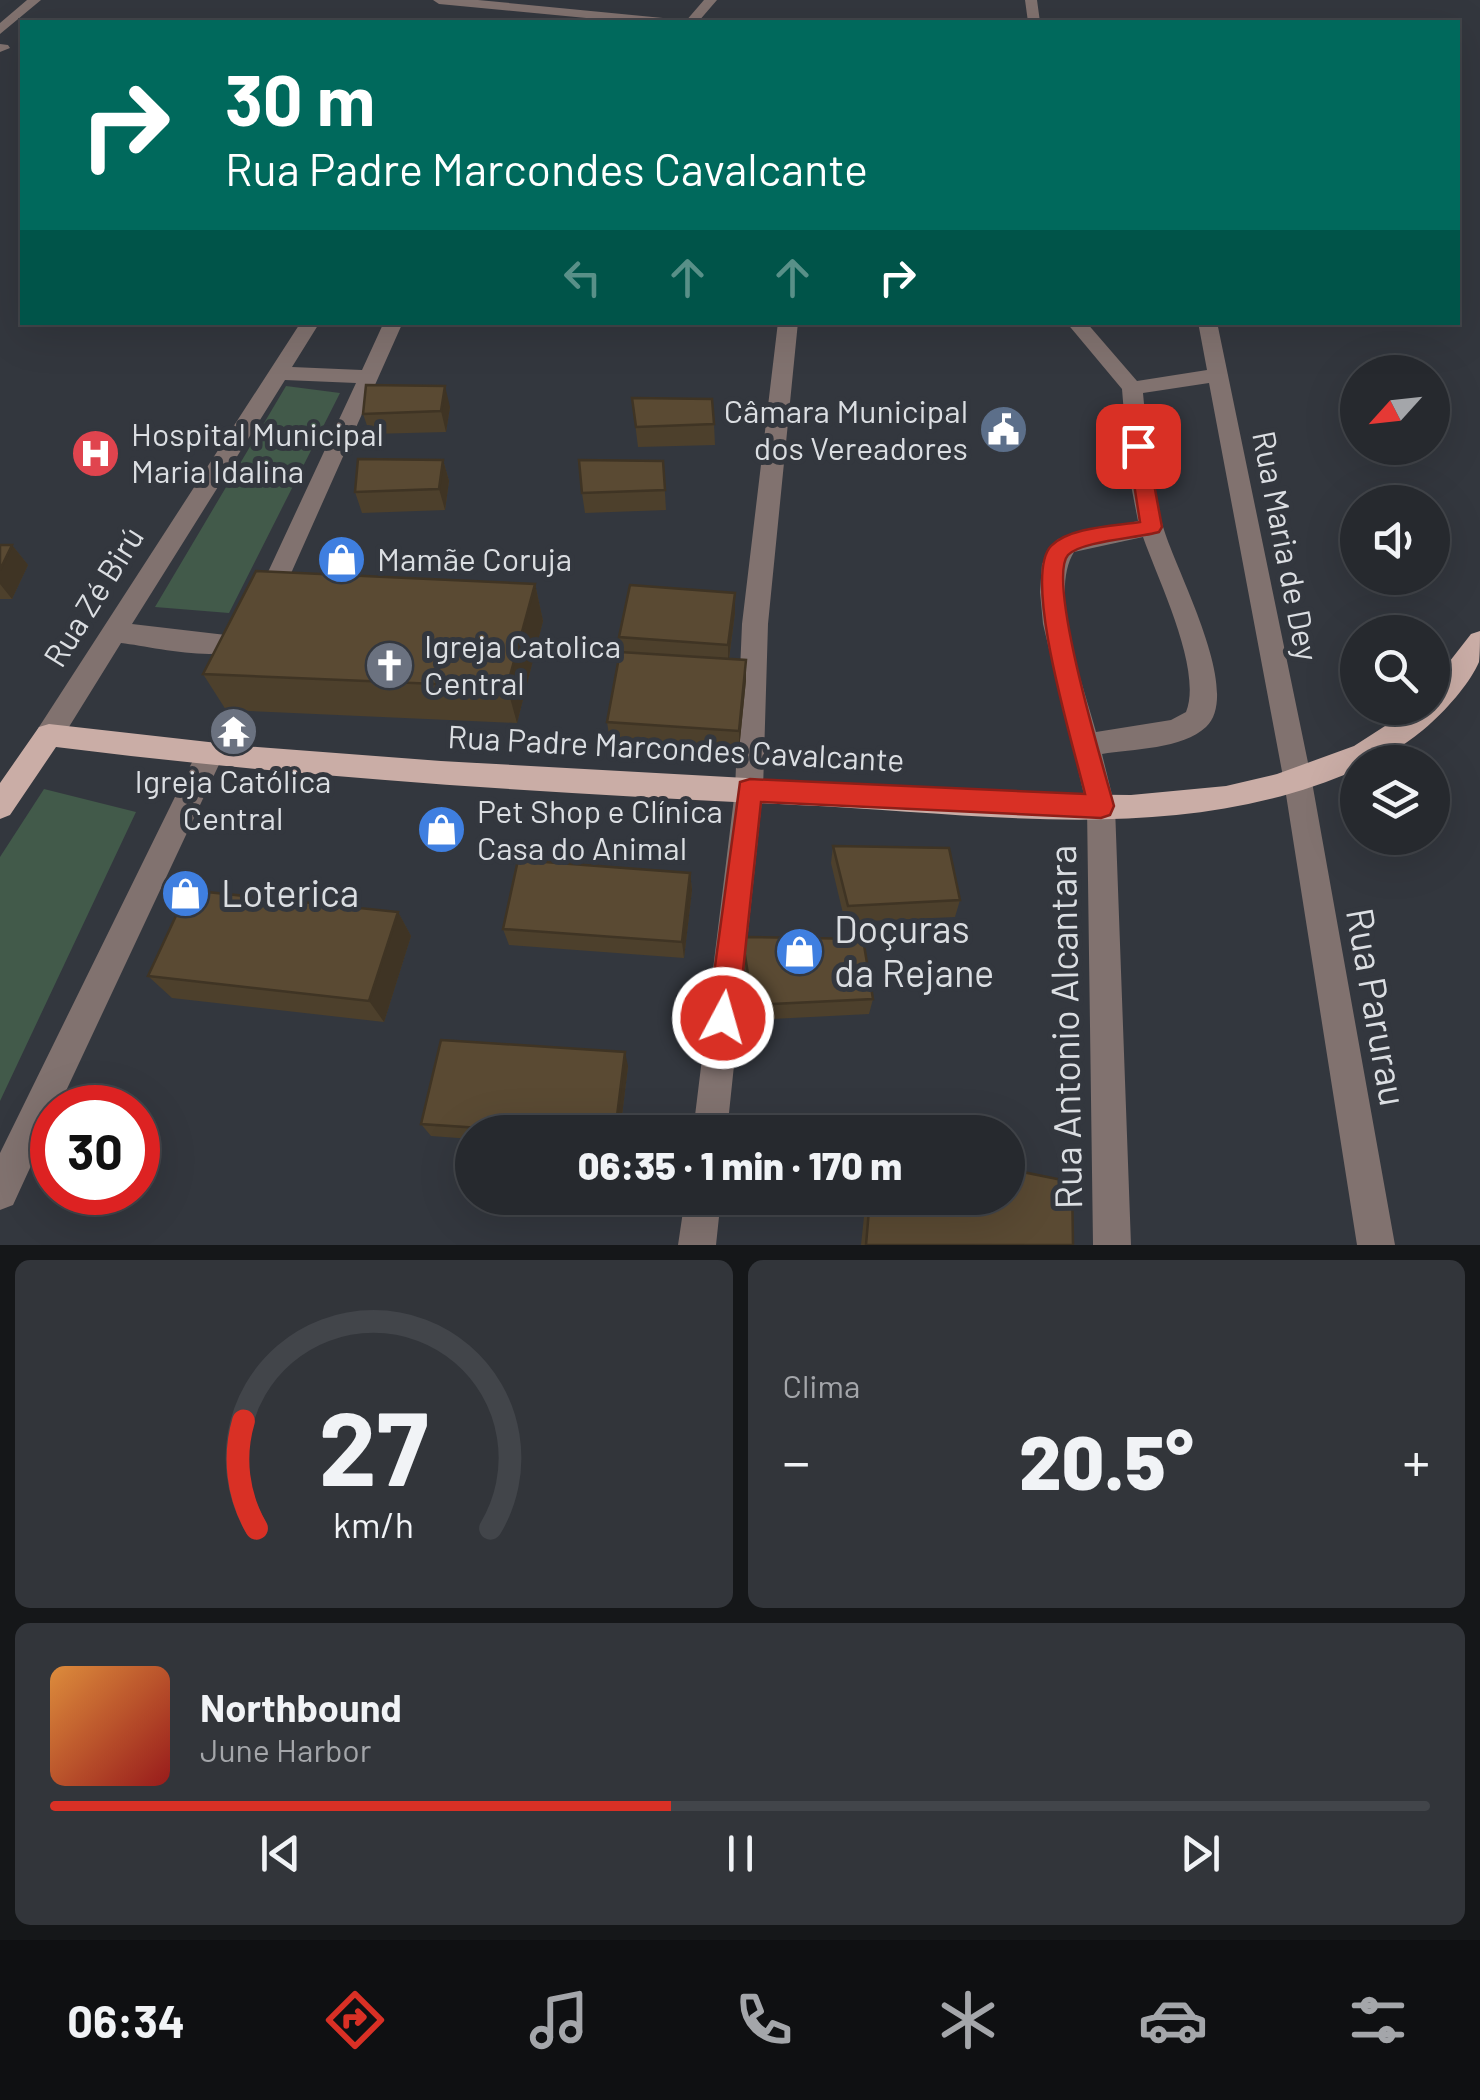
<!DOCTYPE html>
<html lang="pt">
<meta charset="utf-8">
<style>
:root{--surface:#26292e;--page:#32353a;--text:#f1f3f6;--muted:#a4a6aa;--line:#42454a;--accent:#d93025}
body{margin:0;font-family:Barlow,sans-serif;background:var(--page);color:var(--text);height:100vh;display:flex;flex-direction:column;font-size:38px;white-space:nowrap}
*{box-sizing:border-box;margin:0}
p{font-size:32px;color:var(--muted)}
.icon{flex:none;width:55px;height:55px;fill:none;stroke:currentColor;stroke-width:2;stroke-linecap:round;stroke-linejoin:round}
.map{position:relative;height:1245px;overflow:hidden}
.drawer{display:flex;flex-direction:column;gap:15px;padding:15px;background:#151719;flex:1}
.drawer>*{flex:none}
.banner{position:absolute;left:20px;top:20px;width:1440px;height:305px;border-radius:0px;box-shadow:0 10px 40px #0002,0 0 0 2px var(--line);background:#00695c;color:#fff;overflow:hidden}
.needle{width:65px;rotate:243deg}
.tools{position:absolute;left:1340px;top:355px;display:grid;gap:20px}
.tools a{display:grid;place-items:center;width:110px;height:110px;border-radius:50%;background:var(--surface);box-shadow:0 10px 40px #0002,0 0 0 2px var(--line);font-size:50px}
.speed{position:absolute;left:30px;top:1085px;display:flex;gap:20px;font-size:50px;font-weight:700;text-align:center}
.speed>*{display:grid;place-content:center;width:130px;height:130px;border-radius:50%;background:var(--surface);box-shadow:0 10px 40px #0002,0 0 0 2px var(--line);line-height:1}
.speed .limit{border:15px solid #d22;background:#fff;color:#111}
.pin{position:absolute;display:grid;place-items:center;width:85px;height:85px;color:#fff;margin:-42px;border-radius:20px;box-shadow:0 5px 15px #0006}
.me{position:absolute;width:110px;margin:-55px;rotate:6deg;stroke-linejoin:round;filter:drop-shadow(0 0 8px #0008)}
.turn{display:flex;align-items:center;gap:35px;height:210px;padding:0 40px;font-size:45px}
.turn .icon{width:130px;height:130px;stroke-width:2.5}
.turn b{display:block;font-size:70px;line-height:85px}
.lanes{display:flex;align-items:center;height:95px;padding:0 40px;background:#0003;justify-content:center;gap:50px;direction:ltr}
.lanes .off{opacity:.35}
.big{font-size:75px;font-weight:800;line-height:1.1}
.drawer .card{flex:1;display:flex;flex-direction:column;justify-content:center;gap:15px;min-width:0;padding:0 35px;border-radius:15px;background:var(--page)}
.drawer .dial{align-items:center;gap:0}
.dial svg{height:260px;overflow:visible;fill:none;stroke:var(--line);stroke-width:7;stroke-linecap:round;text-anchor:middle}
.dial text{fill:var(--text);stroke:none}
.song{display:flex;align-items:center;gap:30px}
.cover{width:120px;height:120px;border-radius:15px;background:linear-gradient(135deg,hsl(30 70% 55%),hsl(0 70% 35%))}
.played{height:10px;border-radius:5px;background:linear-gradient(90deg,var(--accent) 45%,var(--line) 45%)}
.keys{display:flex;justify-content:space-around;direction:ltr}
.heat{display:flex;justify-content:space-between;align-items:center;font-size:55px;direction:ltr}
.drawer .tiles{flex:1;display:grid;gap:15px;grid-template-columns:1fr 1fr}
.card:last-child{grid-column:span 2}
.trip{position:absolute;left:455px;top:1115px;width:570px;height:100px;border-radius:50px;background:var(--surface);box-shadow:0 10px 40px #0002,0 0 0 2px var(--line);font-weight:800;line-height:100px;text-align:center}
.tabs{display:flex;height:160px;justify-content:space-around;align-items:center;background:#0f1012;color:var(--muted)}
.tabs .icon{width:70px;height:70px}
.tabs .on{color:var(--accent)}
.tabs b{font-size:45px;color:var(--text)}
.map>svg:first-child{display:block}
.green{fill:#425a4a}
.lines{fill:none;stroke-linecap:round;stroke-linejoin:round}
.minor{fill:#81726f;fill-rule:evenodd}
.major{fill:#caada6;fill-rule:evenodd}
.wall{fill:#4d402c}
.shaded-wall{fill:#3f3424}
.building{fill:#5a4a33;stroke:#3f3424;stroke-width:2.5}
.route{fill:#d93025;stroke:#8d1f18;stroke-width:2.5}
.labels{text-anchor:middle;stroke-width:10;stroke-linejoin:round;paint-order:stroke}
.poi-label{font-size:32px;fill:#dbdee2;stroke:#33373e;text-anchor:start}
.street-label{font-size:32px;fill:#dbdee2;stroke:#33373e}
.near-poi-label{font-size:38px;fill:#dbdee2;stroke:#33373e;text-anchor:start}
.near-street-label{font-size:38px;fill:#dbdee2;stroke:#33373e}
</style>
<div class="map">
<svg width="1480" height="1245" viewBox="0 0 1480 1245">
<rect width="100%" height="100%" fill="#33373e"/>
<path class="green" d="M286 386 340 393 229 613 155 607Z
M44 789 136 812 0 1101V857Z"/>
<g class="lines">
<path class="minor" d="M27 0H41L0 34V23Z
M433 0H478L663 18 670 22H628L439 4Z
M704 0H717L698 22H685Z
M1025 0H1037L1040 22H1028Z
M0 44 8 45 10 48 0 52Z
M301 322H320L292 367 362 370 384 322H403L276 607H258L255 600 356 383 285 380 132 624 226 635 247 624 256 627 260 634C240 670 157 647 121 643L59 743 49 746 39 743 35 735 39 727Z
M778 322H798L768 624 763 790 727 1132H693L735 790 742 624Z
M1066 322H1086L1137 381 1207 370 1198 322H1217L1312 782 1395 1245H1357L1284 782 1209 383 1143 393C1147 437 1151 480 1162 523 1173 567 1244 691 1206 727 1183 749 1132 749 1102 754L1115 807 1131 1245H1093L1087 807 1043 624 1040 592 1042 564 1058 539 1138 521 1129 475 1122 389ZM1143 537C1158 580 1203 670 1186 712L1171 720 1096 732C1084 686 1048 594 1074 552Z
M209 744 219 748 223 756 58 1108H52V1120L13 1205 0 1210V1153L199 748Z
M685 1198H721L716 1245H678Z"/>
<path class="major" d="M1480 631C1480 640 1480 654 1479 662 1463 699 1399 762 1358 762V769C1180 848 984 813 796 805 549 793 302 778 56 747L10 815 0 819V783L39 727 49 724 244 746 441 761 1030 794 1131 795 1226 786 1277 774 1354 746 1413 708H1432V684L1471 634Z"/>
</g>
<path class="wall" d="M632 398 714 424 715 445 638 447Z
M450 407 446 432 370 434 363 414Z
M443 460 449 481 445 510 362 513 355 492Z
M663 461 666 510 585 513 582 493Z
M0 545H12L28 565 12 599H0Z
M535 584 543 621 517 723 226 710 203 674Z
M735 613 729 659 746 680 739 750 610 741 607 722 621 652 619 637Z
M833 846 960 900 955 917 845 922 831 863Z
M690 873 692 890 684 958 509 945 503 929Z
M398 912 411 936 384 1022 172 998 148 976Z
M742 937 873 999 869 1014 753 1020 742 953Z
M628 1066 620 1132H472V1139L431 1136 421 1124Z
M866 1198H1008L1073 1245H861Z"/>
<path class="shaded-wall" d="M445 386 450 407 446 432 441 411Z
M443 460 449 481 445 510 439 489Z
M12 545 28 565 12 599 0 584V570Z
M535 584 543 621 517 723 507 687Z
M735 593V613L728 665V645Z
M746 660V680L739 750V731Z
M690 873 692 890 684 958 682 942Z
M398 912 411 936 384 1022 369 1001Z
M625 1052 628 1066 620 1132H615Z"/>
<path class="building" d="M366 385 445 386 441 411 363 414Z
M632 398 712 399 714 424 636 427Z
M358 459 443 460 439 489 355 492Z
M579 460 663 461 665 490 582 493Z
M0 545H12L0 570Z
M256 571 535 584 507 687 203 674Z
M630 585 735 593 728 645 619 637Z
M620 652 746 660 739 731 607 722Z
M833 846 949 848 960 900 848 906Z
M518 860 690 873 682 942 503 929Z
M188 890 398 912 369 1001 148 976Z
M742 937 863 939 873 999 753 1005Z
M441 1040 625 1052 615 1132H542L421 1124Z
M1008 1169 1072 1182 1073 1245H866L870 1198H1008Z"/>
<path class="route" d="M1138 440 1147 446 1162 527 1159 532C1139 538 1081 541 1068 555 1046 580 1104 769 1114 806L1110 815 1101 818 761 802 738 1018 734 1029 723 1033 713 1029 708 1018 740 782 750 779 1085 794C1075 751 1021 577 1051 546 1069 527 1115 526 1140 522L1128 446Z"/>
<defs>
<symbol id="civic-disc" viewBox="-11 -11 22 22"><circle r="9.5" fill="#5c6f8a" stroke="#33373e"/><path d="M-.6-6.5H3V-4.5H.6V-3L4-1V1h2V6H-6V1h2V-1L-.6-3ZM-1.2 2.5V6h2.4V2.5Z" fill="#fff"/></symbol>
<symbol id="hospital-disc" viewBox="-11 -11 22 22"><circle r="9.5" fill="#e0444e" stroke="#33373e"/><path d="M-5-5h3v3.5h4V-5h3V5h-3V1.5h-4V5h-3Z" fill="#fff"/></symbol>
<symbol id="shop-disc" viewBox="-11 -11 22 22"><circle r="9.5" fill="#3f7fe0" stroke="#33373e"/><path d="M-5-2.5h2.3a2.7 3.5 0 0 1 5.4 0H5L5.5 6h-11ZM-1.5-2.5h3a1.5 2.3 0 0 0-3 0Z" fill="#fff"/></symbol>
<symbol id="church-disc" viewBox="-11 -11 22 22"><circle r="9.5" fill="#6b7280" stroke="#33373e"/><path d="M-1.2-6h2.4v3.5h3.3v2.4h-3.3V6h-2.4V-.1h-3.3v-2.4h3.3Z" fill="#fff"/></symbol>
<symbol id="temple-disc" viewBox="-11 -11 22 22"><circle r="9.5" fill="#6b7280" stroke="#33373e"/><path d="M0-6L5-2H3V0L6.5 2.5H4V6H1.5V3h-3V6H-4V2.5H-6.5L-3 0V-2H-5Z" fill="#fff"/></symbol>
</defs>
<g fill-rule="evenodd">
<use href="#civic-disc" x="976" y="402" width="55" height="55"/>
<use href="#hospital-disc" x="68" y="426" width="55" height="55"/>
<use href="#shop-disc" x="314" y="532" width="55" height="55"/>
<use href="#church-disc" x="362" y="638" width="55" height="55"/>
<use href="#temple-disc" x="206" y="704" width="55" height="55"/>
<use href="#shop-disc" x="414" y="802" width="55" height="55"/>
<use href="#shop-disc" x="158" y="866" width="55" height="55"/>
<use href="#shop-disc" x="772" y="924" width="55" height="55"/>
</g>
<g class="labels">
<g class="poi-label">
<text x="968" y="423" text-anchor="end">Câmara Municipal<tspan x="968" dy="37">dos Vereadores</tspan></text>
<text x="131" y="446">Hospital Municipal<tspan x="131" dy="37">Maria Idalina</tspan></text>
<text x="377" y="571">Mamãe Coruja</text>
<text x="424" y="658">Igreja Catolica<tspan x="424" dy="37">Central</tspan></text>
<text x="233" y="793" text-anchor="middle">Igreja Católica<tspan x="233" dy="37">Central</tspan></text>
<text x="477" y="823">Pet Shop e Clínica<tspan x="477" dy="37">Casa do Animal</tspan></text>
</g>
<g class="street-label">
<text transform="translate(1285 546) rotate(79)" y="11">Rua Maria de Dey</text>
<text transform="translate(94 597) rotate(-58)" y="11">Rua Zé Birú</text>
<text transform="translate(676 749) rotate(3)" y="11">Rua Padre Marcondes Cavalcante</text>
</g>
<g class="near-poi-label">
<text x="221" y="907">Loterica</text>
<text x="834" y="943">Doçuras<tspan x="834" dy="44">da Rejane</tspan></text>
</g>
<g class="near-street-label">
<text transform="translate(1376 1007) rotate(80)" y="13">Rua Parurau</text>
<text transform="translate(1066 1027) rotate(-91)" y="13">Rua Antonio Alcantara</text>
</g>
</g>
</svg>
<div class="tools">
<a><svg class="needle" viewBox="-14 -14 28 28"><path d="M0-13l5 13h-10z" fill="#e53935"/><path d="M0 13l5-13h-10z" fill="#a4a6aa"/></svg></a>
<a><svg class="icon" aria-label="sound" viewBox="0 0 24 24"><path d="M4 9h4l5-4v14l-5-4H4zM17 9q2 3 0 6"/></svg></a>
<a><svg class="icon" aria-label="search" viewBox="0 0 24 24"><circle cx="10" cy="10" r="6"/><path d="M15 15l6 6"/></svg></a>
<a><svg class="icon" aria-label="layers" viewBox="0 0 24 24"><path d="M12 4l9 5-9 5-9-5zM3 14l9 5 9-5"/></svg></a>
</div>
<div class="speed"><div class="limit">30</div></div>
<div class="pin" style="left:1138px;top:446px;background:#d93025"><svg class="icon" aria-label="arrive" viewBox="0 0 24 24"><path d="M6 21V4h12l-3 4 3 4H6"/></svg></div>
<svg class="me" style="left:723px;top:1018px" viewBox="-20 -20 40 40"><circle r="17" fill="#d93025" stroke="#fff" stroke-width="3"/><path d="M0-11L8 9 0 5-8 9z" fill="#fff"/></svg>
<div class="trip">06:35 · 1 min · 170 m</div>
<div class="banner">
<div class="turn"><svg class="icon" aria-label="right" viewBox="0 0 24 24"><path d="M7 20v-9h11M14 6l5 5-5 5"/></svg><div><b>30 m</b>Rua Padre Marcondes Cavalcante</div></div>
<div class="lanes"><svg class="icon off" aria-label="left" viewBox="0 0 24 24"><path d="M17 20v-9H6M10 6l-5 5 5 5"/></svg><svg class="icon off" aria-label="ahead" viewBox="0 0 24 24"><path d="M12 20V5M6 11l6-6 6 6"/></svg><svg class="icon off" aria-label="ahead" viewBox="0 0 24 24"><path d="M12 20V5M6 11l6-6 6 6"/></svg><svg class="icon" aria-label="right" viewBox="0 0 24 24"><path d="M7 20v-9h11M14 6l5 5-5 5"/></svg></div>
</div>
</div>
<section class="drawer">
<div class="tiles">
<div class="card dial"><svg viewBox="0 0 100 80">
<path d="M14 69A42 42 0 1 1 86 69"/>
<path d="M14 69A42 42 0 0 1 10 36" stroke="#d93025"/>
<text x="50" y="56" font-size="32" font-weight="700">27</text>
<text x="50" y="72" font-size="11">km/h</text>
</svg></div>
<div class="card"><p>Clima</p>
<div class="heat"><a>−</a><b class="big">20.5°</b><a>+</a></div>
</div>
<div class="card">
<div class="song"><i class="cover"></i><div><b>Northbound</b><p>June Harbor</p></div></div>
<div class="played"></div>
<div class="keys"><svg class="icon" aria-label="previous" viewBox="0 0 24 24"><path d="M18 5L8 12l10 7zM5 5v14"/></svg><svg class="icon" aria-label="pause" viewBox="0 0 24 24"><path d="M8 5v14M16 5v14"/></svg><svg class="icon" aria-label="next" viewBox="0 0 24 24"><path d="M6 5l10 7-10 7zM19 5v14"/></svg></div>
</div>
</div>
</section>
<nav class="tabs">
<b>06:34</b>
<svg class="icon on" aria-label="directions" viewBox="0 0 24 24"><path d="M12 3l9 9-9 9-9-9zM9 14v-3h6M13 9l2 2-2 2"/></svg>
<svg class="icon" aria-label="music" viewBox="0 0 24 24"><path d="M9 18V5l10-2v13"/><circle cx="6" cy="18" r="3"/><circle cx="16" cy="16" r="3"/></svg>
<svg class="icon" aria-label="phone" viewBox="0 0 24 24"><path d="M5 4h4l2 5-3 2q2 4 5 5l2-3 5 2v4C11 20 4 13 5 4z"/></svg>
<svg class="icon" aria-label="climate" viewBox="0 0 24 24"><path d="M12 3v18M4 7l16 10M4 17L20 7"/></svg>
<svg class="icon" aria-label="car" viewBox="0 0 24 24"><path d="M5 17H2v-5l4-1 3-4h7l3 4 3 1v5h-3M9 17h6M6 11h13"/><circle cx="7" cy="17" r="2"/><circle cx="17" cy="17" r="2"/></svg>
<svg class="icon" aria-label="filters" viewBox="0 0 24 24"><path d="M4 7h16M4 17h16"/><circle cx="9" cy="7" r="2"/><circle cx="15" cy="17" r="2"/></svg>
</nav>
